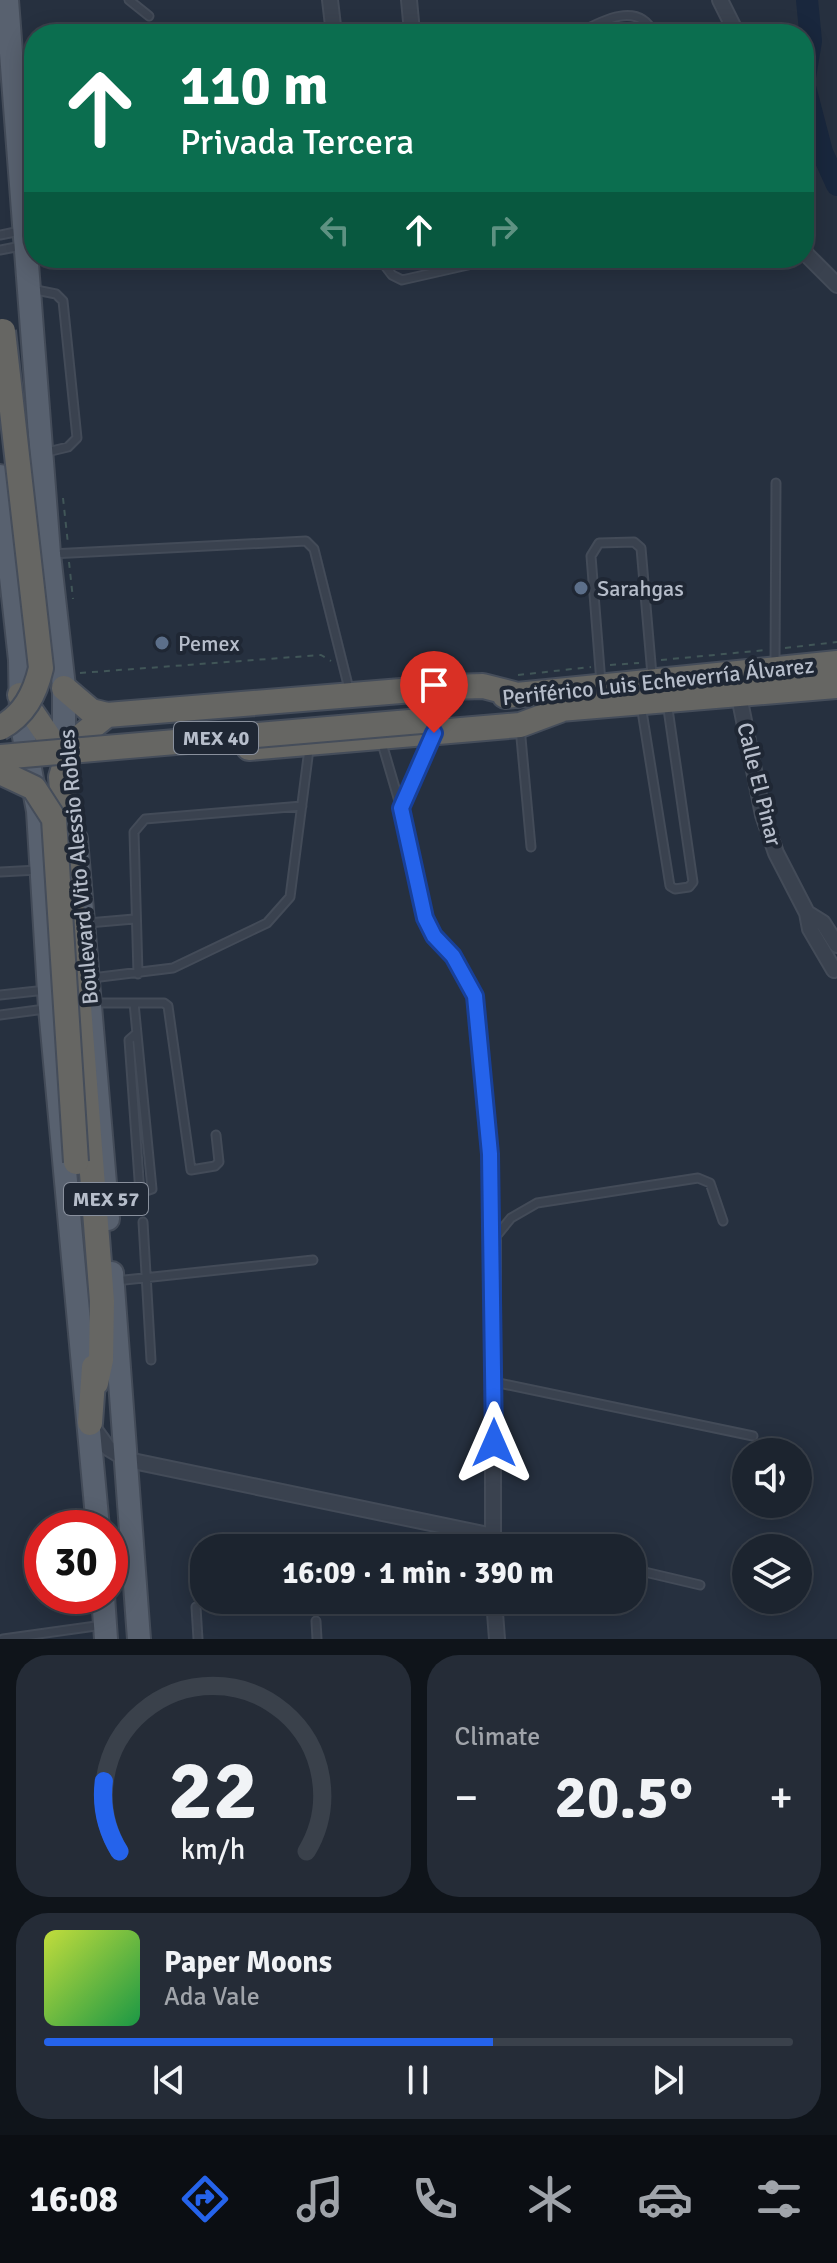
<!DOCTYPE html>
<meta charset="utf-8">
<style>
:root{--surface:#1c242f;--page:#252c37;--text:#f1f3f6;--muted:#a0a4aa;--line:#3a414b;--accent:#2563eb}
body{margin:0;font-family:Signika,sans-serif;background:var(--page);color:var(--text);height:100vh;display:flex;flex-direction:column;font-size:30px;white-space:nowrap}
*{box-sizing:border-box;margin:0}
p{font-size:26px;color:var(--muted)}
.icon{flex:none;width:44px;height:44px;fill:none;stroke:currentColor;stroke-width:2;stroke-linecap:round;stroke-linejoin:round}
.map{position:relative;height:1639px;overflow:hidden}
.side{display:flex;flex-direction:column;gap:16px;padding:16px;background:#0f141a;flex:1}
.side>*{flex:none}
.hud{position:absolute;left:24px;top:24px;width:790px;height:244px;border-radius:32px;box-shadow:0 4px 20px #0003,0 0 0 2px var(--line);background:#0b6e4f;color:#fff;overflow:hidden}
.tools{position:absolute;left:732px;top:1438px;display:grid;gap:16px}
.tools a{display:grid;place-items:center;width:80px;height:80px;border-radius:50%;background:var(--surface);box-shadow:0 4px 20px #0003,0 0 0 2px var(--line);font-size:40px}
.speed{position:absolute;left:24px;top:1510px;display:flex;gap:16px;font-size:40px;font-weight:700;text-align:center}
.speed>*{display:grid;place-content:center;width:104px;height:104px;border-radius:50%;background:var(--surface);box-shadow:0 4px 20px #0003,0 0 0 2px var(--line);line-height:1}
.speed .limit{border:12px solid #d22;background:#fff;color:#111}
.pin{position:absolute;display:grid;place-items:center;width:68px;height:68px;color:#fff;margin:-82px -34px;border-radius:50% 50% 50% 0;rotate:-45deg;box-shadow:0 0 8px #0007}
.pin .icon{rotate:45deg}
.me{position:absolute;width:88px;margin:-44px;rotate:0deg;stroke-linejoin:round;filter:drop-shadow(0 0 6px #0008)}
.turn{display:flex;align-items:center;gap:28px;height:168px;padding:0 24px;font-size:36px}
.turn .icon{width:104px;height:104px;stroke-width:2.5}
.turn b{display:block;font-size:56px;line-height:68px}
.lanes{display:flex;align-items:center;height:76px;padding:0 24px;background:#0003;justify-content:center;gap:40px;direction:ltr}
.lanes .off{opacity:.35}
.big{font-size:60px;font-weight:800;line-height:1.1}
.side .tile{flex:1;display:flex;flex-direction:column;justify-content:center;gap:12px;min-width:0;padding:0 28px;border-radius:32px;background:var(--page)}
.side .dial{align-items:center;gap:0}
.dial svg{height:208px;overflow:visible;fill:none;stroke:var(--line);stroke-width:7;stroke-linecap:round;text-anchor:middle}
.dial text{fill:var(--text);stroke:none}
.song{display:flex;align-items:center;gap:24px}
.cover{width:96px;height:96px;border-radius:12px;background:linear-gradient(135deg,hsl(70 70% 55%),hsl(140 70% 35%))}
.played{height:8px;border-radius:4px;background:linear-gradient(90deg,var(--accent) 60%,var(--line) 60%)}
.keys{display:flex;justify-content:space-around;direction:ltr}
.heat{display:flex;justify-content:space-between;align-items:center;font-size:44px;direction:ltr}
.side .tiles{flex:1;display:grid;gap:16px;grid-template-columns:1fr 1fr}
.tile:last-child{grid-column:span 2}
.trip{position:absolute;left:190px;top:1534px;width:456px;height:80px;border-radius:32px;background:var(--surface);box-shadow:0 4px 20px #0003,0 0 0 2px var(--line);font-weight:800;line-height:80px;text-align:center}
.menu{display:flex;height:128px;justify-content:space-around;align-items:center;background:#0b0e13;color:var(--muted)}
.menu .icon{width:56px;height:56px}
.menu .current{color:var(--accent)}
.menu b{font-size:36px;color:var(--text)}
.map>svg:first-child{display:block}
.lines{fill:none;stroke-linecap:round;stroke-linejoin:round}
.river{stroke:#19273d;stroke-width:22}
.service-casing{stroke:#434b58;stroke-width:11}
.minor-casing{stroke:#434b58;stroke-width:18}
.primary-casing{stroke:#434b58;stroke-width:26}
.trunk-casing{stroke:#454d5a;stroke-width:28}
.path{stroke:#415658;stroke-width:2;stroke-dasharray:6 6;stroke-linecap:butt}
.service{stroke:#3a424f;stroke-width:7}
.minor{stroke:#3a424f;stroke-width:14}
.primary{stroke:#58616f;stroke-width:22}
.trunk{stroke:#666663;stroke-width:24}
.trunk-bridge-casing{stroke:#454d5a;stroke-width:28;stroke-linecap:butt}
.trunk-bridge{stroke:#666663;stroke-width:24}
.route-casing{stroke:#184099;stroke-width:20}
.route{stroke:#2563eb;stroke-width:14}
.service-dot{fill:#5c6f8a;stroke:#1f2734;stroke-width:3}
.labels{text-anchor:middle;stroke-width:8;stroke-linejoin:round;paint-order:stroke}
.shield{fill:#1f2734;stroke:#89909d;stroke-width:2}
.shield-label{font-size:20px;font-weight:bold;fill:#b6bdca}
.poi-label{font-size:22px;fill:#b6bdca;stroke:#1f2734;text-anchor:start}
.street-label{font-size:22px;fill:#b6bdca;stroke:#1f2734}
</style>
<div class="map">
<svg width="837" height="1639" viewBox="0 0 837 1639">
<rect width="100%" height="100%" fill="#26303f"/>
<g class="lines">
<path class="river" d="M807 0 811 41 804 83 822 152 837 185"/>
<defs>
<path id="service" d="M129 0 149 16
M577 34C601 21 639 0 654 34
M0 235 20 231
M0 250 21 246
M379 258 392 275 402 280 499 258
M31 289 56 294 63 301 77 438 68 447 43 453
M51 554 306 541 314 549 349 689
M775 663 776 483
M601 683 591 556 599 543 634 542 641 548 652 675
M641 705 670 886 675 889 689 887 693 882 667 702
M520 727 531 847
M381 740 401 808 406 841 425 918 434 936 453 956 475 996 489 1125 493 1240
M401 808 432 736
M0 872 38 870
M88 923 134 919
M138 974 134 832 145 819 302 806
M92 978 173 968 267 923 290 897 309 749
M0 995 46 990
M92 1003H164L168 1006 191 1170 215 1166 219 1162 216 1135
M134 1003 152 1189 140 1193 129 1040 136 1034
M0 1015 45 1009
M143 1222 151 1360
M493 1240 511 1218 537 1203 698 1178 710 1183 723 1221
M115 1281 313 1260
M494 1382 753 1436
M493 1536 543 1548
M632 1569 700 1585
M196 1607 198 1639
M316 1621 317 1639
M3 1639 103 1625"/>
<path id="minor" d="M330 0 334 34
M409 0 412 32
M720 0 737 34
M804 252 837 285
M739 696 763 815 776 853 807 913 810 929 834 970
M807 913 823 923 837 945
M90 1423 108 1448 128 1460 493 1536
M493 1548V1240
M494 1600 497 1639"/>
<path id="primary" d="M7 0 49 554 64 687V761
M0 476 20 660 21 721 38 811 50 1008 98 1528
M76 839 108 1219
M112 1273 139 1639
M103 1596 106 1639"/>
<path id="trunk" d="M64 688 91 711 107 715 450 687 483 686 518 695
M20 695 64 759
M505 696 837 663
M548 710 837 686
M249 748 520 725 563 709
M96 1383 101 1360 102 1301 61 777 71 744 107 715
M90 1423 94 1367"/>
</defs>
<use href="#service" class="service-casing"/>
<use href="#minor" class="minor-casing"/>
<use href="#primary" class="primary-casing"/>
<use href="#trunk" class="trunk-casing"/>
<path class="path" d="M63 498 68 544
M69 562 73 599
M785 648 837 642
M661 660 766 650
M610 665 639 663
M80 673 321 655 331 661
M518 675 591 667"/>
<use href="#service" class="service"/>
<use href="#minor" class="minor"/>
<use href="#primary" class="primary"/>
<use href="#trunk" class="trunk"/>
<defs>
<path id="trunk-bridge" d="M0 728C24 715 35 694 41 668L3 331
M0 757 433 720
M0 772 34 788 54 819 76 1162"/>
</defs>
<use href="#trunk-bridge" class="trunk-bridge-casing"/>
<use href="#trunk-bridge" class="trunk-bridge"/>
</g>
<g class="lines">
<defs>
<path id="route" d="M434 733 401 808 425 918 434 936 453 956 475 996 490 1154 494 1443"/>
</defs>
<use href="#route" class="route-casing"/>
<use href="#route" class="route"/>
</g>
<g class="service-dot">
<circle cx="581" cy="588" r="8"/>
<circle cx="162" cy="643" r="8"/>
</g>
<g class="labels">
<g class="shield">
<rect x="174" y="722" width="84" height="32" rx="6"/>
<rect x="64" y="1183" width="84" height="32" rx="6"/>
</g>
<g class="shield-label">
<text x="216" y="745">MEX 40</text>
<text x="106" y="1206">MEX 57</text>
</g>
<g class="poi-label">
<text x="597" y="596">Sarahgas</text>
<text x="178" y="651">Pemex</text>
</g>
<g class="street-label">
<text transform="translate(658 681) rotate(-6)" y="8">Periférico Luis Echeverría Álvarez</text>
<text transform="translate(760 784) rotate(76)" y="8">Calle El Pinar</text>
<text transform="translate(78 867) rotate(-95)" y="8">Boulevard Vito Alessio Robles</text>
</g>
</g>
</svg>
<div class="tools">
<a><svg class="icon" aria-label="sound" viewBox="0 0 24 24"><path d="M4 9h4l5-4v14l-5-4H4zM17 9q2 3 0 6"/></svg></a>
<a><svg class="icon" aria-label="layers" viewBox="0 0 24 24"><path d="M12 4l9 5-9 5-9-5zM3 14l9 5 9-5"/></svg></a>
</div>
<div class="speed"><div class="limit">30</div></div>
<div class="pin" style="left:434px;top:733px;background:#d93025"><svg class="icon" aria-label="arrive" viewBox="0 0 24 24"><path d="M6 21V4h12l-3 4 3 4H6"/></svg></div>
<svg class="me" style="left:494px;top:1443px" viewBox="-20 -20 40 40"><path d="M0-17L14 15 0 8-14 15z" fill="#2563eb" stroke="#fff" stroke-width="4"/></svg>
<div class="trip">16:09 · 1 min · 390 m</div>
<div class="hud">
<div class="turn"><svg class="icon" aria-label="ahead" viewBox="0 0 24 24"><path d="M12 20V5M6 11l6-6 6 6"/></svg><div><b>110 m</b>Privada Tercera</div></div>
<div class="lanes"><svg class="icon off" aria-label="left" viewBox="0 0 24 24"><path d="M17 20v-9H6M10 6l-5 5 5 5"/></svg><svg class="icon" aria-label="ahead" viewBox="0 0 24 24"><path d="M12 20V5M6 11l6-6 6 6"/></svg><svg class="icon off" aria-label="right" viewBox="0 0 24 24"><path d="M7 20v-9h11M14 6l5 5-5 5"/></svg></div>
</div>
</div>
<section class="side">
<div class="tiles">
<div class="tile dial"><svg viewBox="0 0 100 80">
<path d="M14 69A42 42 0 1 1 86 69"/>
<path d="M14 69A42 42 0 0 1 8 42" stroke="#2563eb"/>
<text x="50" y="56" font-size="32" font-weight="700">22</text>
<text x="50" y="72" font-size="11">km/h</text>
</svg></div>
<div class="tile"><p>Climate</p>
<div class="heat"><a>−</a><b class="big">20.5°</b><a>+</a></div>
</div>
<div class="tile">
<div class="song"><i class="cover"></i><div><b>Paper Moons</b><p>Ada Vale</p></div></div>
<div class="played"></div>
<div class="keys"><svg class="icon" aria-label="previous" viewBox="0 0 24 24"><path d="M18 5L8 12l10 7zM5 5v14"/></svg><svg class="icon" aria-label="pause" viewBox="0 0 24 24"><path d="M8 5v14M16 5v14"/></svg><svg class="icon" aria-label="next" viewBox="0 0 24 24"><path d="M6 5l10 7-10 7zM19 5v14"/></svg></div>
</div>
</div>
</section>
<nav class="menu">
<b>16:08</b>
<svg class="icon current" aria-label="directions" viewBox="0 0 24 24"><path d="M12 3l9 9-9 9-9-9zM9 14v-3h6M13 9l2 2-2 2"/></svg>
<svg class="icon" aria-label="music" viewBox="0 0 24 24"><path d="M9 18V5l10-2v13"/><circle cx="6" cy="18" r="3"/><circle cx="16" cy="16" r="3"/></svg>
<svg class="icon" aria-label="phone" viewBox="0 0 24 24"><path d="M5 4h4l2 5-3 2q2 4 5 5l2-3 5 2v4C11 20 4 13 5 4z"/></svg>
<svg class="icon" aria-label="climate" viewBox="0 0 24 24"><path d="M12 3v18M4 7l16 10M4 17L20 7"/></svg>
<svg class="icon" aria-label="car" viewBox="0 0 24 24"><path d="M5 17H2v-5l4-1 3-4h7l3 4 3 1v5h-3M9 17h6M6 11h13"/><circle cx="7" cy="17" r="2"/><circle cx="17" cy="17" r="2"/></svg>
<svg class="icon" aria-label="filters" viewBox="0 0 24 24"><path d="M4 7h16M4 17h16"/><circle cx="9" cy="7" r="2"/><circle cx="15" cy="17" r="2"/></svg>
</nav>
